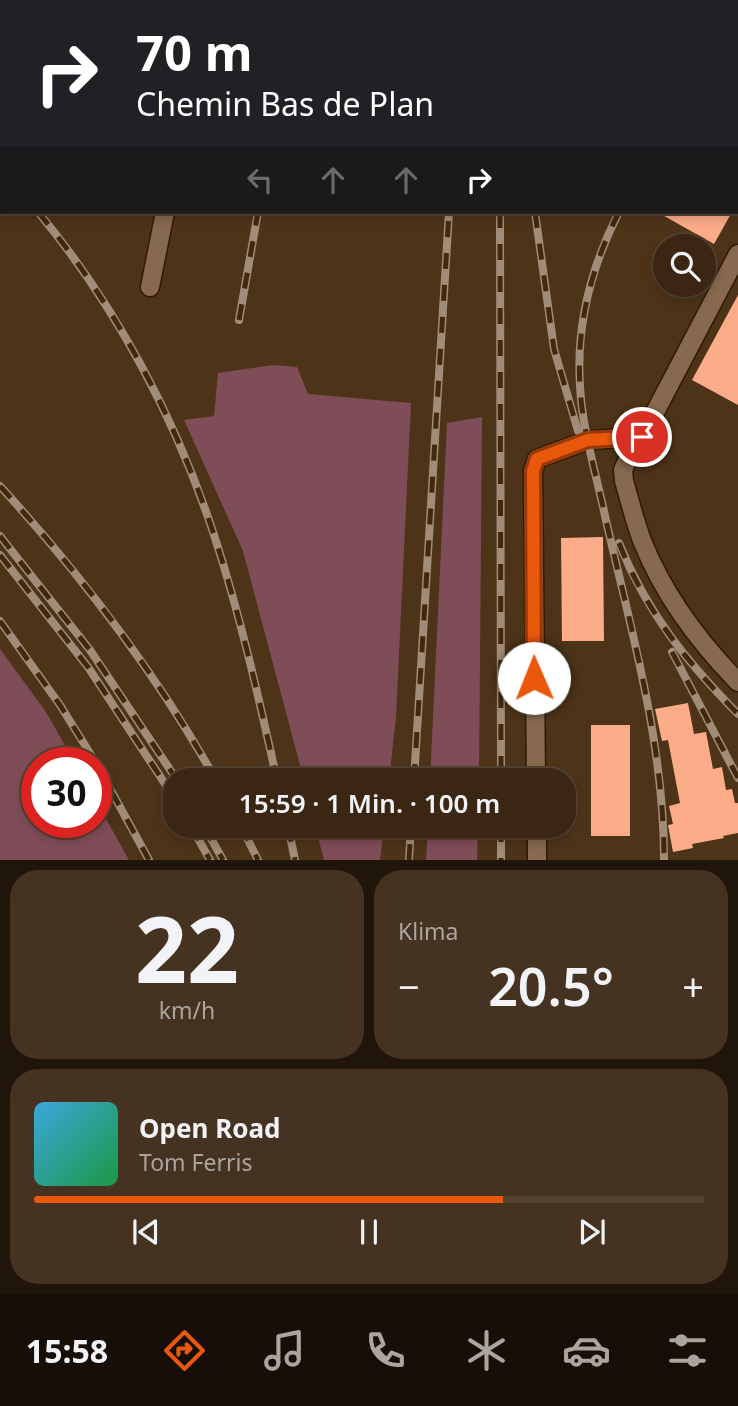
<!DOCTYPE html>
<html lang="de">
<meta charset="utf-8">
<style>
:root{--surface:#3a2612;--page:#453220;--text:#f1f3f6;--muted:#aba59f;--line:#544332;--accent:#ea580c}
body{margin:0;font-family:"Noto Sans",sans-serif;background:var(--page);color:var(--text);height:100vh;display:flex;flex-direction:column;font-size:26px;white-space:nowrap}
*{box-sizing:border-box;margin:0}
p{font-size:23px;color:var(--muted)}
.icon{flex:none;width:38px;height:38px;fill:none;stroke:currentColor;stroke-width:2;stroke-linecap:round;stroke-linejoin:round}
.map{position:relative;height:860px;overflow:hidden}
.side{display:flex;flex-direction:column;gap:10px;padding:10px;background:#20150a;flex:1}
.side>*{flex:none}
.guide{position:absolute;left:0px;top:0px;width:738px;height:214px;box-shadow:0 4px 10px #0003,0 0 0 2px var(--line);background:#202124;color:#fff;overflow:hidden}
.fabs{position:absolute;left:653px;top:234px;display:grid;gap:14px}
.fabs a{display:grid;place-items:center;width:63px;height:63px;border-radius:50%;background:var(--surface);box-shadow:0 4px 10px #0003,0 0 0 2px var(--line);font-size:35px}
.speed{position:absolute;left:21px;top:747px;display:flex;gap:14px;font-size:35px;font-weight:700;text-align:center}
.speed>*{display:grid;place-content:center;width:91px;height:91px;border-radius:50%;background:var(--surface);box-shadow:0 4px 10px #0003,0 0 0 2px var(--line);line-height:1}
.speed .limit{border:10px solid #d22;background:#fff;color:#111}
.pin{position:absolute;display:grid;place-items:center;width:60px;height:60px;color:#fff;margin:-30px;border:4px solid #fff;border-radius:50%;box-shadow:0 2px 7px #0007}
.me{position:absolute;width:77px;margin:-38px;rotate:359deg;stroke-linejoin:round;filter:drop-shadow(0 0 5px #0008)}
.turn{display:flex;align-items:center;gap:24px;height:147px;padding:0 21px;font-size:32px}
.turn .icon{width:91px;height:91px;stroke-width:2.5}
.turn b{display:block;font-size:49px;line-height:60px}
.lanes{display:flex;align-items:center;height:66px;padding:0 21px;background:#0003;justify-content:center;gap:35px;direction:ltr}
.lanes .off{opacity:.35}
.big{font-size:52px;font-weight:600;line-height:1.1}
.side .widget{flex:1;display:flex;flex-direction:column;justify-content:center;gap:10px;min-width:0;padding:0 24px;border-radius:28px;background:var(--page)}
.side .dial{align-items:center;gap:0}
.dial b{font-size:91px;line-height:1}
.song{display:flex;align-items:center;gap:21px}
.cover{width:84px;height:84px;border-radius:10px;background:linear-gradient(135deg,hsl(200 70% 55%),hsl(140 70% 35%))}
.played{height:7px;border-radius:4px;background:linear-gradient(90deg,var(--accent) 70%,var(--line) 70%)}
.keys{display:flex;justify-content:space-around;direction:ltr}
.heat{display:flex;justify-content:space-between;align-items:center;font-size:38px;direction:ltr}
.side .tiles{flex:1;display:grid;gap:10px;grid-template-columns:1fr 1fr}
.widget:last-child{grid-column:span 2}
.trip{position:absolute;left:163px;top:768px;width:413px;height:70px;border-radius:28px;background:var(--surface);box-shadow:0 4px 10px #0003,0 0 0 2px var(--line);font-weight:600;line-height:70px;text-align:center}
.menu{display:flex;height:112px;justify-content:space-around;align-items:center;background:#170f07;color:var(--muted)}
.menu .icon{width:49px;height:49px}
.menu .on{color:var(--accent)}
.menu b{font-size:32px;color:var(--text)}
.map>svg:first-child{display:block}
.green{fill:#7f4d58}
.building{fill:#fcac89}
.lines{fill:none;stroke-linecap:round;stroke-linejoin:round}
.street-casing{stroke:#321a00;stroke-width:21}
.street{stroke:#86694e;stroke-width:18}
.rail-casing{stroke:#a08c77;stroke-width:8}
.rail{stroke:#42290e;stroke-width:5;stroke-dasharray:16;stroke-linecap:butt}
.route-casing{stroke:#983908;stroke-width:18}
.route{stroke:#ea580c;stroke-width:12}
</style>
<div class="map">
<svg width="738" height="860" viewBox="0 0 738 860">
<rect width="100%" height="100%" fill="#4d3318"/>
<path class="green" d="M274 365 297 367 308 394 411 403 396 717 389 780H304L243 551 184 420 214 416 218 373Z
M482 417 479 780H430L447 423Z
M0 649 46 712 75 763H37V822H96V801L129 860H0Z
M315 826H384L380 860H324Z
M428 826H478L477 860H426Z"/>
<path class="building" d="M657 212H732L714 244Z
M738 295V405L692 380Z
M603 537 604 641H562L561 538Z
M688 703 694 734 706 732 713 769 722 767 726 790 732 789 735 803H738V833L723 836 724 838 692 844 693 848 673 852 668 825 673 824 669 806 680 803 668 740 662 741 655 709Z
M591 725H630V836H591Z"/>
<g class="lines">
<defs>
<path id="street" d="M204 2 205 0
M738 254 642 437 628 459 623 470 624 481C630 501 635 523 643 543 664 595 699 642 738 682
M150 287 165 212
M536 780 533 471 537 459 588 440 642 437
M537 826V860"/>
</defs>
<use href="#street" class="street-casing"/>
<use href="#street" class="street"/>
<defs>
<path id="rail" d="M500 0V2
M522 0V2
M461 2 462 0
M0 167 2 169
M38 212C117 307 177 421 215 538 241 618 259 699 277 780
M500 212 501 780
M535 212 554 349 578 431
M619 212C592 265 576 325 580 386 582 429 596 473 605 516 631 630 664 742 664 860
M239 320 258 212
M0 486C83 577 156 673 216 780
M0 536 90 650 177 780
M619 543C647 613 686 661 738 714
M0 555 88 667 175 799
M0 621 60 705 96 763
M672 652 738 778
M96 763 149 860
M414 780 449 212
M191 826 210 860
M204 826 223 860
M241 826 258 860
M288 826 295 860
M501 826V860
M409 860 411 826"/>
</defs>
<use href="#rail" class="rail-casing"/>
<use href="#rail" class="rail"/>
</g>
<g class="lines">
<defs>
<path id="route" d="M534 678 533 471 537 459 588 440 642 437"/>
</defs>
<use href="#route" class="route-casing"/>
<use href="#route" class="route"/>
</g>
</svg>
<div class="fabs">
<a><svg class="icon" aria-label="search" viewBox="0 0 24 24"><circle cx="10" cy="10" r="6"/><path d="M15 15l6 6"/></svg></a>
</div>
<div class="speed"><div class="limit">30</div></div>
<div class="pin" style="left:642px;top:437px;background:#d93025"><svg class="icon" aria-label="arrive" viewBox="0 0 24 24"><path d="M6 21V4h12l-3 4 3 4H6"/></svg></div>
<svg class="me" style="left:534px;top:678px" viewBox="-20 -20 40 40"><circle r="19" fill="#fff"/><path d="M0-13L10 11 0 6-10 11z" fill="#ea580c"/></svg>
<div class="trip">15:59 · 1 Min. · 100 m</div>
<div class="guide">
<div class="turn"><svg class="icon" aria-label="right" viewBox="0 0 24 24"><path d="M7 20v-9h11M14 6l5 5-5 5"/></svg><div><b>70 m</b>Chemin Bas de Plan</div></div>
<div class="lanes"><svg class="icon off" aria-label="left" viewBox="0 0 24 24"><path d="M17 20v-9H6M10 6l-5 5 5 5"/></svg><svg class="icon off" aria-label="ahead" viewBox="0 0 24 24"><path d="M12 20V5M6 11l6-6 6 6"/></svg><svg class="icon off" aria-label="ahead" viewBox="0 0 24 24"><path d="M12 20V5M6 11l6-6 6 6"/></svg><svg class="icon" aria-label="right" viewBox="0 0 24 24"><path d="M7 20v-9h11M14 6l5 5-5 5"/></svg></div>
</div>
</div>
<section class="side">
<div class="tiles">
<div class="widget dial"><b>22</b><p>km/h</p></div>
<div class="widget"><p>Klima</p>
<div class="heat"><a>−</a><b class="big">20.5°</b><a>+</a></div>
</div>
<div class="widget">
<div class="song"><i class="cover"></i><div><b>Open Road</b><p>Tom Ferris</p></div></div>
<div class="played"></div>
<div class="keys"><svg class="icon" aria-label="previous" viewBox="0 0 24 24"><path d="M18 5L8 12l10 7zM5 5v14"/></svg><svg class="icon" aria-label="pause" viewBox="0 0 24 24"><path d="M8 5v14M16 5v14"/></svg><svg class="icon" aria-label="next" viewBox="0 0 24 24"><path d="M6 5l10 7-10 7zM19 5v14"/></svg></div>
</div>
</div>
</section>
<nav class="menu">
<b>15:58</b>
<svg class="icon on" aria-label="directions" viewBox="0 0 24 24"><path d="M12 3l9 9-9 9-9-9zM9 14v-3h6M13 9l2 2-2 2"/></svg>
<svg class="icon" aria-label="music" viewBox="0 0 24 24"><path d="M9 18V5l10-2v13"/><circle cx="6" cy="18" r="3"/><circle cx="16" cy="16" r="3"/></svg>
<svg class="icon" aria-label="phone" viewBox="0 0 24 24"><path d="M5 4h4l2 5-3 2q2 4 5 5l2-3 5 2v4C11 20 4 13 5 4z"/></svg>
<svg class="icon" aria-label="climate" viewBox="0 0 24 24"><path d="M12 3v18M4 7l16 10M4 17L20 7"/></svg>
<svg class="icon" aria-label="car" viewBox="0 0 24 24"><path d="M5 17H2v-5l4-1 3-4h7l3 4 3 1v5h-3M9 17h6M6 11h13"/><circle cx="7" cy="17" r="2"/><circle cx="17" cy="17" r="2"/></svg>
<svg class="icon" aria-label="filters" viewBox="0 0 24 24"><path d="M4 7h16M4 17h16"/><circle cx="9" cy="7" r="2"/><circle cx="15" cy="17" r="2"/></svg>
</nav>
